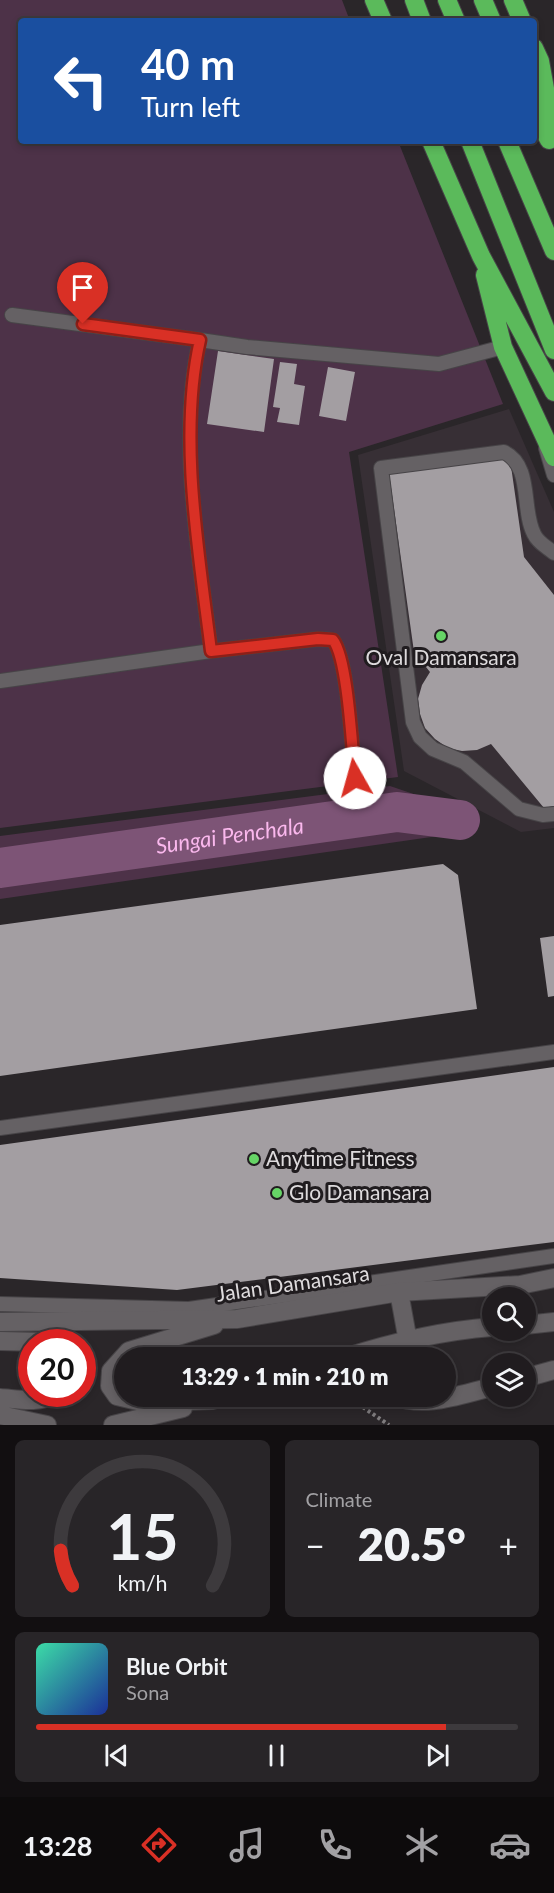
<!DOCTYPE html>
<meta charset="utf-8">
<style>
:root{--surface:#201c1f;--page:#282528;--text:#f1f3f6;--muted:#a2a1a4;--line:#3d3a3d;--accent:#d93025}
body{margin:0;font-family:Lato,sans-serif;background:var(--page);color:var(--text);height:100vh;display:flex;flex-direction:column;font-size:22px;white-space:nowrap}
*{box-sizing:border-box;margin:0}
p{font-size:20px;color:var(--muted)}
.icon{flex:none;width:33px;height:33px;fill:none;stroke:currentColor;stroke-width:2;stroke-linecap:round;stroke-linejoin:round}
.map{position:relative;height:1425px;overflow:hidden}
.details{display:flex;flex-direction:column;gap:15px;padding:15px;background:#120f11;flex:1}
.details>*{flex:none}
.guide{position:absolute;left:18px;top:18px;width:519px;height:126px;border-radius:6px;box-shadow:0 3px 9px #0003,0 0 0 2px var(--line);background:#1a4fa0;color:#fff;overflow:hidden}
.fabs{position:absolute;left:482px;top:1287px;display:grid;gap:12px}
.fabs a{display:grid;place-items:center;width:54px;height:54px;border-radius:50%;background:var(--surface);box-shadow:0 3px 9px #0003,0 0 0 2px var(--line);font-size:30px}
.speed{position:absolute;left:18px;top:1329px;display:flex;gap:12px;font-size:30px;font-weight:700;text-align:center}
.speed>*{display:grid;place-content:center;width:78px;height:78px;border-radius:50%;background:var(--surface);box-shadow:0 3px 9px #0003,0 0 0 2px var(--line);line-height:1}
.speed .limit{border:9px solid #d22;background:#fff;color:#111}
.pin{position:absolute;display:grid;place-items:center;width:51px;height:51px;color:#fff;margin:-62px -26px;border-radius:50% 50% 50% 0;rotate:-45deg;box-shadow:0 0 6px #0007}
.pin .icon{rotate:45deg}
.me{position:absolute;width:66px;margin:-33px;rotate:353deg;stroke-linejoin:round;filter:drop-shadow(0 0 4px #0008)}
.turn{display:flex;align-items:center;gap:21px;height:126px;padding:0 24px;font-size:27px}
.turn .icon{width:78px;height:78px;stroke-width:2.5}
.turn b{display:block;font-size:42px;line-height:51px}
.big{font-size:45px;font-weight:800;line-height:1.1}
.details .card{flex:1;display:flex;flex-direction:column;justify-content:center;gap:9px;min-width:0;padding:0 21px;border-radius:9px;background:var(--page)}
.details .dial{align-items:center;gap:0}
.dial svg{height:156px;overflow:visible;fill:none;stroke:var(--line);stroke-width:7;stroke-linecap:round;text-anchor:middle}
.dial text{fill:var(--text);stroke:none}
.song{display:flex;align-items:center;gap:18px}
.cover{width:72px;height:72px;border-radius:9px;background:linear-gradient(135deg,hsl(160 70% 55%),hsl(230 70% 35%))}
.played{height:6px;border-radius:3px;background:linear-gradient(90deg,var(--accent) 85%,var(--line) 85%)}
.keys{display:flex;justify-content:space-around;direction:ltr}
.heat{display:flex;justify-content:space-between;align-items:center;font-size:33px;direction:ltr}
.details .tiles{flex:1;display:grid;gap:15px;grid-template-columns:1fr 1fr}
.card:last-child{grid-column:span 2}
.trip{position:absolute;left:114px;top:1347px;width:342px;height:60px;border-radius:30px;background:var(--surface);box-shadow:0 3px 9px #0003,0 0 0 2px var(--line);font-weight:800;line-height:60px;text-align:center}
.tab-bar{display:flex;height:96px;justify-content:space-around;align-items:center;background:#0d0b0c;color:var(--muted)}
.tab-bar .icon{width:42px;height:42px}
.tab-bar .selected{color:var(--accent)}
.tab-bar b{font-size:27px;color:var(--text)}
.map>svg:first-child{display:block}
.built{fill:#372f35}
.green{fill:#4d3248}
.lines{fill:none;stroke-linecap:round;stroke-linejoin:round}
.river{stroke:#7d5476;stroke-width:40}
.building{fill:#a39ea2}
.lane-casing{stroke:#474447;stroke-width:16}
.secondary-casing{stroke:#474447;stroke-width:20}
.highway-casing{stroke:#474447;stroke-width:20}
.path{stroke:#7f7c7e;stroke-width:4;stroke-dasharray:3 3;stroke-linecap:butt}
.lane{stroke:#656164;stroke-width:14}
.secondary{stroke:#656164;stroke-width:18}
.highway{stroke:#5bba5b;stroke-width:18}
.route-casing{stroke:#8d1f18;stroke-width:15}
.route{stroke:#d93025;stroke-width:10}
.poi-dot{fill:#66d466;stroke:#201c1f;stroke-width:2}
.labels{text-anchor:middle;stroke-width:6;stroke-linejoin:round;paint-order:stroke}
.poi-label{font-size:21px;fill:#dedbdd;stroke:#201c1f;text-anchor:start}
.street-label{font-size:21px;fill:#dedbdd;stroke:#201c1f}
.water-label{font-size:22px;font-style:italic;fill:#fab8ed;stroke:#201c1f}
</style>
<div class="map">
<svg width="554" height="1425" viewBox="0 0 554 1425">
<rect width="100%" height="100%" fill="#2a2629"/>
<path class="built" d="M509 409 554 512V828L521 832 404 771 358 455Z"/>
<path class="green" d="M0 0H342L350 21H21V141H398L503 404 349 452 398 777 0 828Z
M390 786 440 803 445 835 0 899V836Z"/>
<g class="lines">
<path class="river" id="s1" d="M0 868 397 812 460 820"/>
</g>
<path class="building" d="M218 351 274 359 264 432 207 424Z
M280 362 297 364 294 384 305 386 299 425 277 422 280 408 273 407Z
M328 367 355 372 346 421 319 416Z
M502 458 511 466 524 557 554 595V806L544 808 491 744 477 750 462 751 448 748 435 739 425 728 420 714 418 699 422 685 430 672 414 652 389 473Z
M443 864 458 875 477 1009 0 1076V925Z
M554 936V996L548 997 540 938Z
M554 1067V1242L177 1290 0 1278V1145Z"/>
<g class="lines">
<defs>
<path id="lane" d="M12 315 200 340
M546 448 554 475
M554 553C547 547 538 543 534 534 521 509 533 466 504 452L381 468 413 722 420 737 433 749 464 762 519 809 543 815 554 814
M211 651 318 639 333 640C348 659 352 749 355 778
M0 681 211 651C199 555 177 435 200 340L247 347 439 364 503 347
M0 1128 554 1052
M0 1304 189 1309 554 1256"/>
<path id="secondary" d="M399 1292 411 1358
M0 1322 237 1319 399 1292 520 1285 554 1278
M525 1325 554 1322
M0 1341 39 1342
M344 1358C394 1342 440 1331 492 1327
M525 1378 554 1370
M393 1396C427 1408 458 1395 492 1387
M0 1398C17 1399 39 1404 53 1394
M213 1400 142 1402 117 1396 110 1386 111 1371 129 1351 214 1325
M0 1415 47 1425
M113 1425 183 1408"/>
<path id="highway" d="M374 0 383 21
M414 0 422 21
M447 0 456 21
M483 0 492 21
M513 0 522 21
M534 48 540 61 554 138
M534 112 549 140
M431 141 481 256 554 392
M470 141 554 350
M507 141 554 251
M485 275 503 347 554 457"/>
</defs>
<use href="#lane" class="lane-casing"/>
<use href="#secondary" class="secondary-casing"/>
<use href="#highway" class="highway-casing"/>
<path class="path" d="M348 1397 389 1425"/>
<use href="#lane" class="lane"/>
<use href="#secondary" class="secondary"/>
<use href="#highway" class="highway"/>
</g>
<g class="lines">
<defs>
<path id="route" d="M83 324 200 340C178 436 199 554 211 651L318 639 333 640C348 659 352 749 355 778"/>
</defs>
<use href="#route" class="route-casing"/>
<use href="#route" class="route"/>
</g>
<g class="poi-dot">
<circle cx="441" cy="636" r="6"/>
<circle cx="254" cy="1159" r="6"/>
<circle cx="277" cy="1193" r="6"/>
</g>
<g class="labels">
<g class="poi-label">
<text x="441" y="665" text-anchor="middle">Oval Damansara</text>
<text x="266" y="1166">Anytime Fitness</text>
<text x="289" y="1200">Glo Damansara</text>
</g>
<g class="street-label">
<text transform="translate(293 1284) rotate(-8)" y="7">Jalan Damansara</text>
</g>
<g class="water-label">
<text dy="8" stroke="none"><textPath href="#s1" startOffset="232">Sungai Penchala</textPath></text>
</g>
</g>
</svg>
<div class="fabs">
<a><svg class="icon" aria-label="search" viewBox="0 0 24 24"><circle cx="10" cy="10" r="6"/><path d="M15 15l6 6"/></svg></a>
<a><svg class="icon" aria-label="layers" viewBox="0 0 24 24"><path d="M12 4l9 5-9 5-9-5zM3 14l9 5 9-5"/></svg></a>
</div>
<div class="speed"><div class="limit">20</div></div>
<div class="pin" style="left:83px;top:324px;background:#d93025"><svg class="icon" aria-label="arrive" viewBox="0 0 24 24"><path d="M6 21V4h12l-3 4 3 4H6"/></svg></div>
<svg class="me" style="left:355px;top:778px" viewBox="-20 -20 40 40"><circle r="19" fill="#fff"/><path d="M0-13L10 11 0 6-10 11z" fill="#d93025"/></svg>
<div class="trip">13:29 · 1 min · 210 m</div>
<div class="guide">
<div class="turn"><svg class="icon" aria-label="left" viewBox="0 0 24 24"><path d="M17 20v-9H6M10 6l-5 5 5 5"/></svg><div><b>40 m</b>Turn left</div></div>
</div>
</div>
<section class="details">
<div class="tiles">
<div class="card dial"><svg viewBox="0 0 100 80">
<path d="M14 69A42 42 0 1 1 86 69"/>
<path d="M14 69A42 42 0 0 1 8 51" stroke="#d93025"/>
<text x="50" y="56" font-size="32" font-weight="700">15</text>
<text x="50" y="72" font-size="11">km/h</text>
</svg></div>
<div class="card"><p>Climate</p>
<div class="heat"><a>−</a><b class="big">20.5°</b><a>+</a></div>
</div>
<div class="card">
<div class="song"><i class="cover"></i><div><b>Blue Orbit</b><p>Sona</p></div></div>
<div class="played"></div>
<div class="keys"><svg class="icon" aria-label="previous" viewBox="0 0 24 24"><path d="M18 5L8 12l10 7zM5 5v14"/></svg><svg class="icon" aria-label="pause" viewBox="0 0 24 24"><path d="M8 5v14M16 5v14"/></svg><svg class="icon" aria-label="next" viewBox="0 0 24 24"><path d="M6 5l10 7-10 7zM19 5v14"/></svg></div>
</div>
</div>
</section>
<nav class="tab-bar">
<b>13:28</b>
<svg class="icon selected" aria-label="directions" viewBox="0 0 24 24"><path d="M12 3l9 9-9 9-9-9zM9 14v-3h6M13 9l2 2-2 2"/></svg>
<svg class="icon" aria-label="music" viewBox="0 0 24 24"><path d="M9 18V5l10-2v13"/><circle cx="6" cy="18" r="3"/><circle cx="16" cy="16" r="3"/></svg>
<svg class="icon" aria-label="phone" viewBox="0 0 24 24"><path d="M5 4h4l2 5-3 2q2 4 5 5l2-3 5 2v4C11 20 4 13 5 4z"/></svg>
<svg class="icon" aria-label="climate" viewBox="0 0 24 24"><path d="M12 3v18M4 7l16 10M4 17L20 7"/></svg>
<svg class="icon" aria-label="car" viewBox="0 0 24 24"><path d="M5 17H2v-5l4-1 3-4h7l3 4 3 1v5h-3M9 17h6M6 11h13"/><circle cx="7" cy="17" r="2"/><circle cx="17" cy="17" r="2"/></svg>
</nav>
